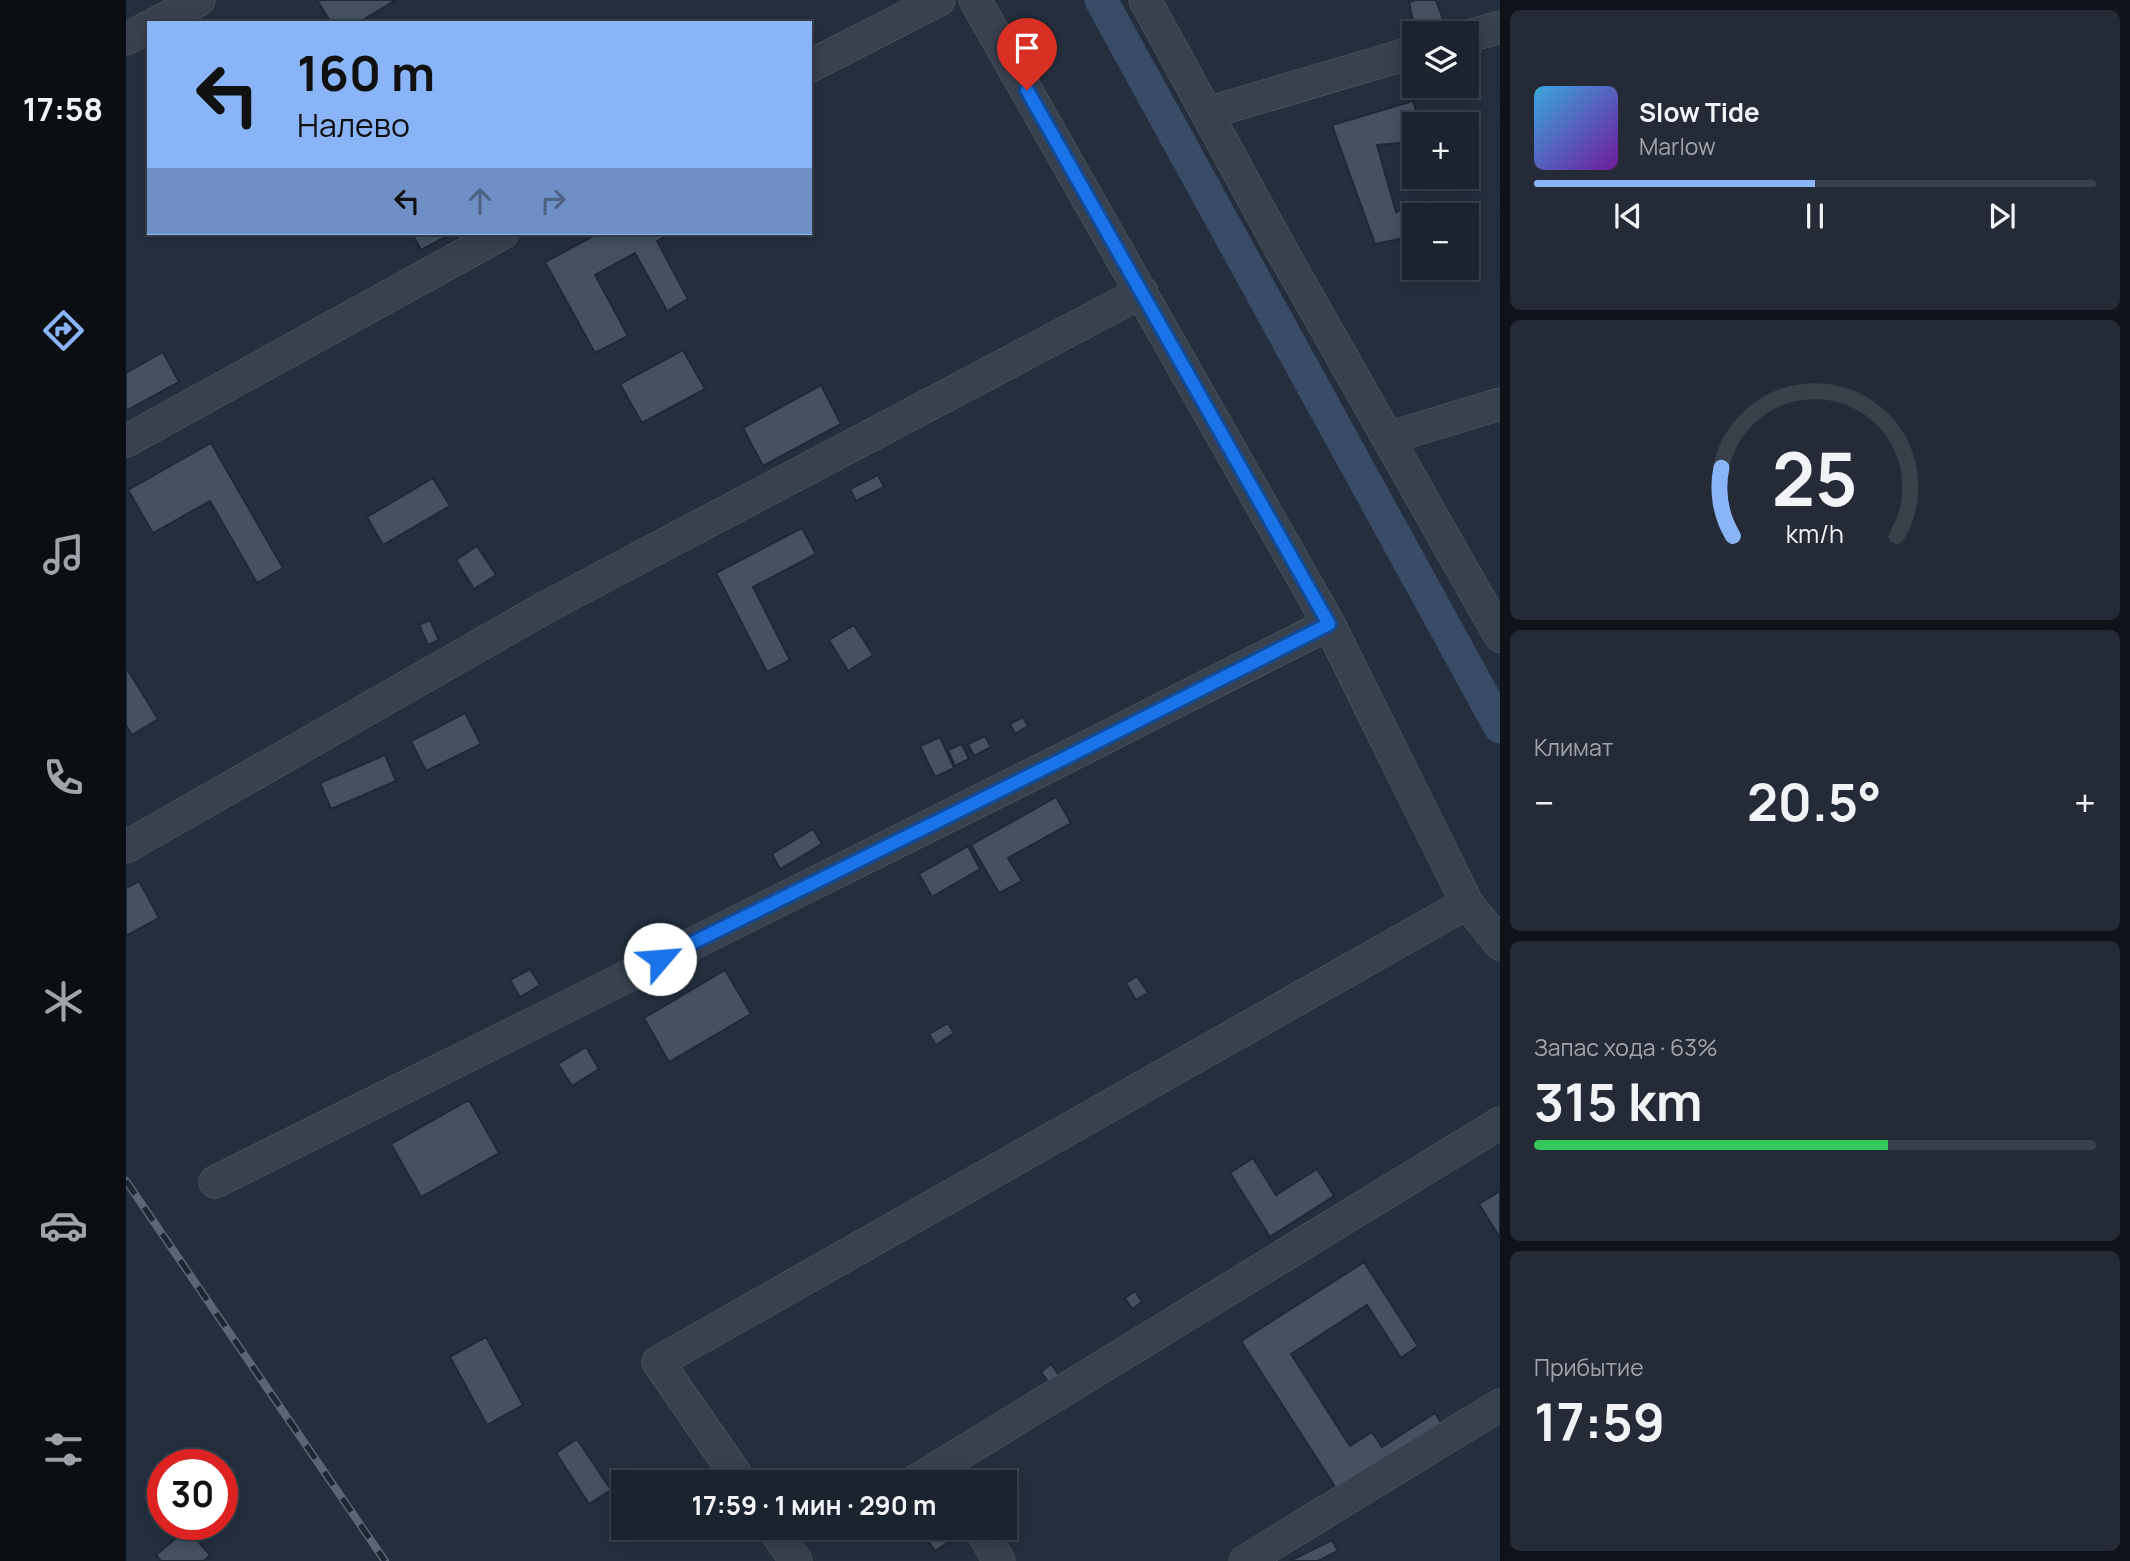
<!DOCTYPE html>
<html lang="ru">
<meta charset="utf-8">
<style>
:root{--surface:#1b232e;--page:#242b36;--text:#f1f3f6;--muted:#a0a4aa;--line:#39404a;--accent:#8ab4f8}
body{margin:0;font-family:Manrope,sans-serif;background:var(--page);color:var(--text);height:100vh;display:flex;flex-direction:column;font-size:26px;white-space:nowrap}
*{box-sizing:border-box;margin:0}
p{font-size:23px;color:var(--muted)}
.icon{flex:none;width:38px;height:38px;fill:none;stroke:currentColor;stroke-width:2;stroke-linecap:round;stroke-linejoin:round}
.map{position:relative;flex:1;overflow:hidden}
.drawer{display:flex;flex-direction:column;gap:10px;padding:10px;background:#0f1319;width:630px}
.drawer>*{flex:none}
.banner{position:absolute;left:21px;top:21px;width:665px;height:214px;border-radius:0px;box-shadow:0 4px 18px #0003,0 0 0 2px var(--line);background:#8ab4f8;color:#111;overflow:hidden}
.buttons{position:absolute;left:1276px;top:21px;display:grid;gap:14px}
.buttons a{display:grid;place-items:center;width:77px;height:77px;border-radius:0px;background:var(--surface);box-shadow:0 4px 18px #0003,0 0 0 2px var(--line);font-size:35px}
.speed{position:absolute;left:21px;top:1449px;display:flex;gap:14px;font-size:35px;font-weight:700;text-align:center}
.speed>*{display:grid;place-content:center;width:91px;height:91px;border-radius:50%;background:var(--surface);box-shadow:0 4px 18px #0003,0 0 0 2px var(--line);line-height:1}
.speed .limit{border:10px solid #d22;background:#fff;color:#111}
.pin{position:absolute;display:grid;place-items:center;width:60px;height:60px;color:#fff;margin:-72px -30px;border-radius:50% 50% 50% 0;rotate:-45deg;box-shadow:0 0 7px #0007}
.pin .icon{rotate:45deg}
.me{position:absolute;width:77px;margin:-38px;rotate:63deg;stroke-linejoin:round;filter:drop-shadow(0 0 5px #0008)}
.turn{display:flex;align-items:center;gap:24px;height:147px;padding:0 35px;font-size:32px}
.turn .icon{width:91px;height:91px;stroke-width:2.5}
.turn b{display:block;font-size:49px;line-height:60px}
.lanes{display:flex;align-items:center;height:66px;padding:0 35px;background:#0003;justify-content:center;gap:35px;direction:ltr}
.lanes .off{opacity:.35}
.big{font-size:52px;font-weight:700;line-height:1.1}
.drawer .widget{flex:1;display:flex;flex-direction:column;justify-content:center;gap:10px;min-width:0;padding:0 24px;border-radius:10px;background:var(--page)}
.drawer .dial{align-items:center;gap:0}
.dial svg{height:182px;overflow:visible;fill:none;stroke:var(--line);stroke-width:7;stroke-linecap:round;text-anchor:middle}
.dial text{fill:var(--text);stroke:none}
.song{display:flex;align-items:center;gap:21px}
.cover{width:84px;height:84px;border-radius:10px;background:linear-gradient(135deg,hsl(200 70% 55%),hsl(280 70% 35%))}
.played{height:7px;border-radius:4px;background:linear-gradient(90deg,var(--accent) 50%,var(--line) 50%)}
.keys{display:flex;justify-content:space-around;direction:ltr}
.heat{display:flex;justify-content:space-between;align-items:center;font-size:38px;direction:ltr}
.charge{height:10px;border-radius:5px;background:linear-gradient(90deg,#34c759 63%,var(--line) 0)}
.trip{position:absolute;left:485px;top:1470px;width:406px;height:70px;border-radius:0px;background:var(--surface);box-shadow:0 4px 18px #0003,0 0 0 2px var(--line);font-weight:700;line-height:70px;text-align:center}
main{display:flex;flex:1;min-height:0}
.dock{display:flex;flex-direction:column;width:126px;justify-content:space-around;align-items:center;background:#0b0e12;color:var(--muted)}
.dock .icon{width:49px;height:49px}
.dock .active{color:var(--accent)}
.dock b{font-size:32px;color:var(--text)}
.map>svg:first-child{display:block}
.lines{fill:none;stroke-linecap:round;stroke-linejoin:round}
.canal{stroke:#394c67;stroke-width:33}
.building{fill:#455162;stroke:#1f2835;stroke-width:2}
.minor-casing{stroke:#565f6c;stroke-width:33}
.minor{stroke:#38414e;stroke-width:32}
.rail-casing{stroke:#5a6575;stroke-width:8}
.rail{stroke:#1d2633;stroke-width:5;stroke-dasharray:16;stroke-linecap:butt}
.route-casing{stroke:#114b97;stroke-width:18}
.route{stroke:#1a73e8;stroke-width:12}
</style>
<main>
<nav class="dock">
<b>17:58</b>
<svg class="icon active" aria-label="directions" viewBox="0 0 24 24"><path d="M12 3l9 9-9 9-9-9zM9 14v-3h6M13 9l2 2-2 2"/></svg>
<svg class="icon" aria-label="music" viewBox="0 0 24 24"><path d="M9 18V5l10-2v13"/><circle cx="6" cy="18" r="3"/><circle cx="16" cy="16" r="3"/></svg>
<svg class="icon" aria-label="phone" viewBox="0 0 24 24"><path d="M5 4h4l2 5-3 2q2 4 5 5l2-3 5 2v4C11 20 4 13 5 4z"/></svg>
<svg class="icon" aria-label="climate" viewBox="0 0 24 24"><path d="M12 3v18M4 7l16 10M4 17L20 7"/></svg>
<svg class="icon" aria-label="car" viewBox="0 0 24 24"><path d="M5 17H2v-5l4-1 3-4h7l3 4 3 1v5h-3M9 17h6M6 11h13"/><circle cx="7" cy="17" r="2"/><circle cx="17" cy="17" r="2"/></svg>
<svg class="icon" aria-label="filters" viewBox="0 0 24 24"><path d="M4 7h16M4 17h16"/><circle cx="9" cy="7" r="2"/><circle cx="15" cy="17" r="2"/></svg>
</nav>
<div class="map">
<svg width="1374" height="1561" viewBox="0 0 1374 1561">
<rect width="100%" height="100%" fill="#242f3e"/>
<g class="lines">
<path class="canal" d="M975 0 1374 727"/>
</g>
<path class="building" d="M191 0H270L232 23H205Z
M1290 0H1310L1318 22 1289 31 1283 2Z
M1287 101 1294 124H1288V142L1251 145 1270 212 1304 200 1309 215H1288V236L1249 244 1206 125Z
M286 233H327L295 250Z
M473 233H547L531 241 562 299 541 311 509 253 469 275 502 336 469 353 419 262Z
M557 350 579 389 516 423 494 384Z
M37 352 53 382 0 411V373Z
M695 385 715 424 637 466 617 428Z
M85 443 157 568 131 583 84 501 27 533 2 490Z
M752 475 758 487 730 501 724 489Z
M307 478 324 506 257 545 241 517Z
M676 528 690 554 627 587 664 660 641 672 590 573Z
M351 546 370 575 348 589 330 560Z
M304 620 313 640 302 645 293 625Z
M728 625 747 655 722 671 703 640Z
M0 667 32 719 6 735 0 726Z
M339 713 355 744 300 771 285 741Z
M897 717 902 726 889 734 884 724Z
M859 736 865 747 848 756 842 744Z
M814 737 828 768 809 777 794 746Z
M836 744 843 759 829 766 822 750Z
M259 755 270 781 205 809 194 783Z
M930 797 945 823 882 858 896 881 873 893 845 845Z
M687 829 696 844 654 869 646 854Z
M842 846 854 869 806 897 793 874Z
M13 881 33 918 0 936V888Z
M404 969 414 985 394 997 384 980Z
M599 970 625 1014 543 1062 518 1018Z
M1011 976 1022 993 1010 1000 1000 983Z
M822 1023 828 1033 810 1045 803 1034Z
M460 1047 473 1069 446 1086 432 1064Z
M343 1100 373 1153 295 1197 265 1144Z
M1127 1158 1150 1195 1191 1169 1208 1196 1144 1237 1104 1173Z
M1374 1191V1238L1353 1204Z
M1238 1262 1292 1346 1275 1358 1241 1305 1165 1354 1224 1446 1246 1432 1256 1447 1309 1413 1321 1432 1217 1499 1115 1341Z
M1009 1291 1016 1302 1006 1309 999 1298Z
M360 1337 397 1405 361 1425 324 1357Z
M925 1364 941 1386 931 1394 915 1372Z
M451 1439 485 1490 463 1504 430 1453Z
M793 1528H841L842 1529 809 1551Z
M61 1529 84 1555 78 1561H35L30 1555Z
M1206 1540 1212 1551 1192 1561H1164Z"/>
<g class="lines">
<defs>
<path id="minor" d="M849 0 1203 624 1341 903 1374 944
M1019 0 1152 244 1374 636
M31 23 73 0
M1340 37 1374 27
M0 39 23 27
M684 66 813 0
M1081 113 1288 52
M1262 438 1374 404
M0 441 377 233
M0 847 422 606 1016 292
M89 1182 933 761 1203 624
M615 1482 532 1362 1341 903
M788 1482 1374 1123
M647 1528 670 1561
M854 1528 873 1561
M1119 1561 1374 1405"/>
</defs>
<use href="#minor" class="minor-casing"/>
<use href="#minor" class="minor"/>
<defs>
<path id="rail" d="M0 1181 259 1561"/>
</defs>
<use href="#rail" class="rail-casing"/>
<use href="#rail" class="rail"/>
</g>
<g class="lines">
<defs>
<path id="route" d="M534 959 933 761 1203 624 901 90"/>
</defs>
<use href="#route" class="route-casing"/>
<use href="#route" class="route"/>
</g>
</svg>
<div class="buttons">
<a><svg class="icon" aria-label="layers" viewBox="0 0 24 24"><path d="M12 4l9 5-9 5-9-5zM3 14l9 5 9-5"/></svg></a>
<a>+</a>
<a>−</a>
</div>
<div class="speed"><div class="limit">30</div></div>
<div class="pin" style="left:901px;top:90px;background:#d93025"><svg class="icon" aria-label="arrive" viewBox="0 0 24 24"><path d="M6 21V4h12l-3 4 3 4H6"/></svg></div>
<svg class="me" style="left:534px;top:959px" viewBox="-20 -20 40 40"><circle r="19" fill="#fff"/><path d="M0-13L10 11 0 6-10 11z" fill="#1a73e8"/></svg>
<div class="trip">17:59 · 1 мин · 290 m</div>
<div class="banner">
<div class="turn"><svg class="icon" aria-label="left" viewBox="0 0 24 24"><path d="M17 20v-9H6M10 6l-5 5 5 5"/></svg><div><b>160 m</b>Налево</div></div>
<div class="lanes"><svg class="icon" aria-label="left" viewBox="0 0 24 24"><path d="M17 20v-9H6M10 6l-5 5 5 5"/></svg><svg class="icon off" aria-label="ahead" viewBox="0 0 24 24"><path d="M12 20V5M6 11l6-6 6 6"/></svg><svg class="icon off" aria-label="right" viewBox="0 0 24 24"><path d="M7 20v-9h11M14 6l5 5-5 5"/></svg></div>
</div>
</div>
<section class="drawer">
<div class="widget">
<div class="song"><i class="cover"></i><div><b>Slow Tide</b><p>Marlow</p></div></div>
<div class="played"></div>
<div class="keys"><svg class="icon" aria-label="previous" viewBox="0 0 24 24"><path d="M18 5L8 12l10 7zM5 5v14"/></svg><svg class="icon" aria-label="pause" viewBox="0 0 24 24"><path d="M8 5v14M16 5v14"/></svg><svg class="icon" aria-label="next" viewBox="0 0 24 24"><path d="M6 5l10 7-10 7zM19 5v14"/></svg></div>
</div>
<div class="widget dial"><svg viewBox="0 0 100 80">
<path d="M14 69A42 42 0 1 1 86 69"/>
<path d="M14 69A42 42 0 0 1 9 39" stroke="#8ab4f8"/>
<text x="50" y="56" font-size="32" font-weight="700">25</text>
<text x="50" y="72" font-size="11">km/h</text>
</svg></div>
<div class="widget"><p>Климат</p>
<div class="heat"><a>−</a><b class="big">20.5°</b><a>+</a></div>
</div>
<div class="widget"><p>Запас хода · 63%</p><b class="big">315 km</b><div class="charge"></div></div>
<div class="widget"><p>Прибытие</p><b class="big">17:59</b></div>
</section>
</main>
